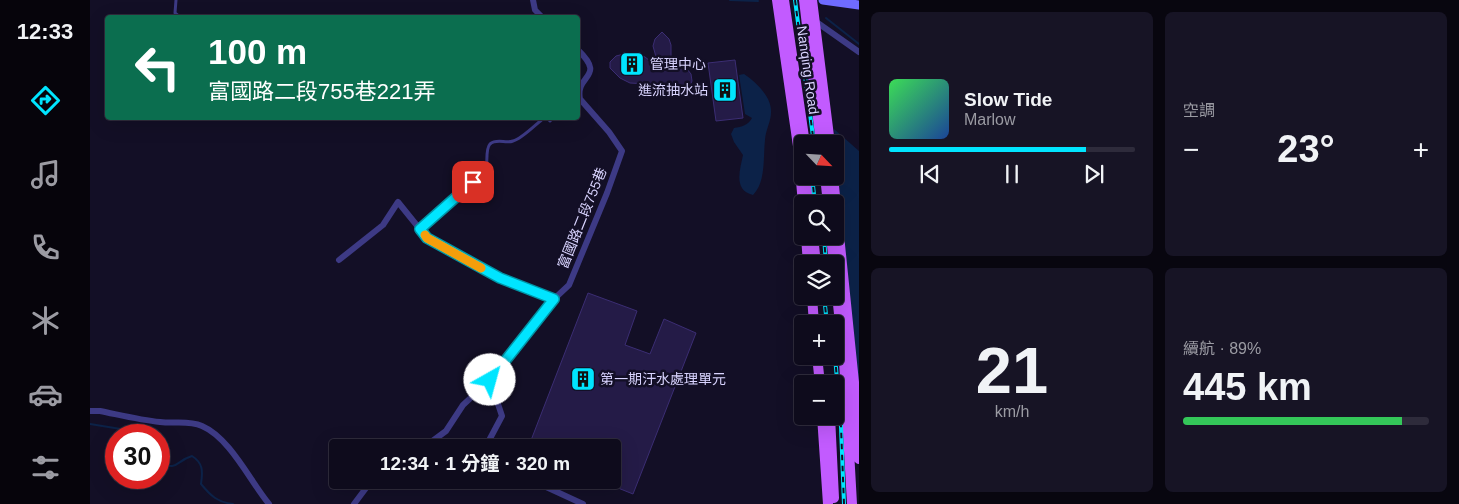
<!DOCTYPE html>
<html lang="zh-TW">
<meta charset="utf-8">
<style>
:root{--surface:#0e0b1c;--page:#171425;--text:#f1f3f6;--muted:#9b9ba3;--line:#2e2b3b;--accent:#00e5ff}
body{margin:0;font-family:Helvetica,"Noto Sans TC",sans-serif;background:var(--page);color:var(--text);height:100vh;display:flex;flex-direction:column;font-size:19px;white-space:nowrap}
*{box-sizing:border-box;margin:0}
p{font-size:16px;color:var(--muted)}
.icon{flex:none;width:28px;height:28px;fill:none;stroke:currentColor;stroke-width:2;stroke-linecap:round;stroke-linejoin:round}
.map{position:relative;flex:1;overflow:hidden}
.side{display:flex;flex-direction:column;gap:12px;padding:12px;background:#08060f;width:600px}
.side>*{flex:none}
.hud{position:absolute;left:15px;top:15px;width:475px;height:105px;border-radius:5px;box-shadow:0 5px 20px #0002,0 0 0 1px var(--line);background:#0b6e4f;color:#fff;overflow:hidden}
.needle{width:32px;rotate:115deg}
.controls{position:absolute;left:704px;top:135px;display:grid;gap:10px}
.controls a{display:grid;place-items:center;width:50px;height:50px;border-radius:5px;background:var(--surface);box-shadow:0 5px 20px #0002,0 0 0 1px var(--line);font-size:25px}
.speed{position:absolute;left:15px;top:424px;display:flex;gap:10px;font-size:25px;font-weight:700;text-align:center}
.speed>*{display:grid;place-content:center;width:65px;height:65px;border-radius:50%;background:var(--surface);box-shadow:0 5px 20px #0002,0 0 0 1px var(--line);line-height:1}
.speed .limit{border:8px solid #d22;background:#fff;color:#111}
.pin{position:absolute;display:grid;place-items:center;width:42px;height:42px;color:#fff;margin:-21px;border-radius:10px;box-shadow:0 2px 8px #0006}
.me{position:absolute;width:55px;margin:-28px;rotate:38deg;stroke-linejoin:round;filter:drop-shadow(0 0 4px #0008)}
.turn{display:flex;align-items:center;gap:18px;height:105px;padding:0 20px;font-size:22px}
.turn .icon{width:65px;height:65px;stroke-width:2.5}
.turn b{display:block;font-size:35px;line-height:42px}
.big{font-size:38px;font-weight:700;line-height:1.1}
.side .tile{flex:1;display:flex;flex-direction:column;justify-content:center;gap:8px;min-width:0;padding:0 18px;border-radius:8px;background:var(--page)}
.side .dial{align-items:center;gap:0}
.dial b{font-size:65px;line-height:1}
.song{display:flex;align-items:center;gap:15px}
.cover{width:60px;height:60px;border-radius:8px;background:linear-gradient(135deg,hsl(130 70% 55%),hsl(220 70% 35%))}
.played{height:5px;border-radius:2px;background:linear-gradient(90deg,var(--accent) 80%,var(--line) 80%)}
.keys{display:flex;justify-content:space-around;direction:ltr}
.heat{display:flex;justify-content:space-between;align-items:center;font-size:28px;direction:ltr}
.charge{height:8px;border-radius:4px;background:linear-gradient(90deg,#34c759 89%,var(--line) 0)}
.side .tiles{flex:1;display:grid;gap:12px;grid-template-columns:repeat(2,1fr)}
.trip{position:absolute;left:239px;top:439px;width:292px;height:50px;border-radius:5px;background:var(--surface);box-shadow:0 5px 20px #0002,0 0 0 1px var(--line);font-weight:700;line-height:50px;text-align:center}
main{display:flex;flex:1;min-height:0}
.dock{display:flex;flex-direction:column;width:90px;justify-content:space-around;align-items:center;background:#06040b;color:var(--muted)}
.dock .icon{width:35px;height:35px}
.dock .active{color:var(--accent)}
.dock b{font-size:22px;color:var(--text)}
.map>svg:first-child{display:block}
.water{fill:#0c2248}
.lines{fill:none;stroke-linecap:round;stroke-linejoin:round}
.stream{stroke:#0c2248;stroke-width:2}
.building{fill:#241b47;stroke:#3b2d73}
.lane{stroke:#3d3a85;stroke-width:3}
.street{stroke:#3d3a85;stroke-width:6}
.secondary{stroke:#6f6bff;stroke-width:9}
.primary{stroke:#c25bff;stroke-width:10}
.rail-casing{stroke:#00e5ff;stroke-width:4}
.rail{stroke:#130f26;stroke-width:2;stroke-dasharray:5.5;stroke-linecap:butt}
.route-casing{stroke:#0095a6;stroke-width:12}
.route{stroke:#00e5ff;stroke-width:9}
.slow{stroke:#f59e0b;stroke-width:9}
.labels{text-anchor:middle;stroke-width:5;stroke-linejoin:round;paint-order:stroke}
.poi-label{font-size:14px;fill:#d9d4ff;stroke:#130f26;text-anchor:start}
.street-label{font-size:14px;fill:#d9d4ff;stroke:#130f26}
</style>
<main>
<nav class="dock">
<b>12:33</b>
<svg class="icon active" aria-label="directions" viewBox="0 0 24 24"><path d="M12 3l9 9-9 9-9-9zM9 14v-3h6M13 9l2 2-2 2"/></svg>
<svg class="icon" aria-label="music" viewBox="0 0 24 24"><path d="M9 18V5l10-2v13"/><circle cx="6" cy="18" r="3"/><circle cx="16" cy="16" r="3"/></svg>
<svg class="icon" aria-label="phone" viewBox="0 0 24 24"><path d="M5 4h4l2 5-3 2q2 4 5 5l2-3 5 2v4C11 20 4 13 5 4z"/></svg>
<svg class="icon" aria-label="climate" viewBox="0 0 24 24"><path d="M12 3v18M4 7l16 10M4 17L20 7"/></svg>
<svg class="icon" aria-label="car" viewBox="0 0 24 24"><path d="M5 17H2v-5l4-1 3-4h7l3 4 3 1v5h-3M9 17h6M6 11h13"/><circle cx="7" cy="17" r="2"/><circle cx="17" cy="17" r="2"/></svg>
<svg class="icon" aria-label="filters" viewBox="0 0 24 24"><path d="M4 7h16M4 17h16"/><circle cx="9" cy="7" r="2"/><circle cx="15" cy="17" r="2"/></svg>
</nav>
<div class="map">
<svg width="769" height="504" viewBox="0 0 769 504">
<rect width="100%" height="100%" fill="#130f26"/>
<path class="water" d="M654 74C663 80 673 89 678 99 686 116 676 125 675 140 673 158 676 182 663 195 643 190 650 170 653 155L644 142 641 134 644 128C652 127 658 125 662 118L655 114 649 75Z
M744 129 769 151V399Z"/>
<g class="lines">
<path class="stream" d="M640 0 668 1
M736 18 769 44
M0 424 43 431 49 435
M69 463C89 471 85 461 102 456 113 463 113 471 111 484 121 496 127 502 143 504"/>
</g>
<path class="building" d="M572 32 579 39 581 45V59L578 65 592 66 597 69 601 74 602 81 599 88 592 92 584 93 570 83 557 84 540 83 530 78 520 68V62L526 56 534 54H544L555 57 569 68 563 46 565 39Z
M645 60 653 118 626 121 618 63Z
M498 293 547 311 535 345 560 354 574 319 606 333 543 494 508 480H522V448H438Z"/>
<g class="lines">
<path class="lane" d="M86 0 85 13 91 18
M457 118 460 121 463 118
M330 229 396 171C398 163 395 149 400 144 407 138 416 144 423 141 432 139 446 124 454 118"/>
<path class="street" d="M443 0 445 10 453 18
M725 21 769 52
M249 260 293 225 308 202 337 238 410 279 464 299
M0 411H10C30 415 50 420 70 422 85 424 98 420 112 426 140 438 160 481 179 504
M333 448 356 431 373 405 400 380 464 299 479 285 517 193 532 151 519 132 490 99C485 74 517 78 488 50
M395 448 412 416 400 380
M441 480 493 504
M264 504 282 480"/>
<path class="secondary" d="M733 0 769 5"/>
<path class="primary" d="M687 0 708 146 713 204
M694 0 715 144
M714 0 731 144
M722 0 740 144
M718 176 720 204
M735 176 738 204
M743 176 765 392 769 459
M716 236 718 264
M723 236 726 264
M741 236 744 264
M745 276 754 361 762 504
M722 296 724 324
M727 356 730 384
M732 416 738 504
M740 416 744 498"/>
<defs>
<path id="rail" d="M705 0 724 144
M722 176 725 204
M734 236 736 264
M734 296 737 324
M745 356 751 427 754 504"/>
</defs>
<use href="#rail" class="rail-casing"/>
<use href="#rail" class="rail"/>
</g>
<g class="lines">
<defs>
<path id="route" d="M383 182 330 229 337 238 410 278 464 299 400 380"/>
</defs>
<use href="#route" class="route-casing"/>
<use href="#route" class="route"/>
<path class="slow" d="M335 235 337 238 391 268"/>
</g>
<defs>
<symbol id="building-square" viewBox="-11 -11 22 22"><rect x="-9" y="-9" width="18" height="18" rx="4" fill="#00e5ff" stroke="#130f26"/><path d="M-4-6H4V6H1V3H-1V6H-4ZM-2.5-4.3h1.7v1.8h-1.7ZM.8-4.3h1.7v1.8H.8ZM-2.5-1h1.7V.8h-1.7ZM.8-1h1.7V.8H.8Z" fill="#111"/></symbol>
</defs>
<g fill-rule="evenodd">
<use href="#building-square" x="528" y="50" width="28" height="28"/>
<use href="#building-square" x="621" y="76" width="28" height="28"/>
<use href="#building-square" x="479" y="365" width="28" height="28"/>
</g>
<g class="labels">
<g class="poi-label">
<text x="560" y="69">管理中心</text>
<text x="618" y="95" text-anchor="end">進流抽水站</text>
<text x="510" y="384">第一期汙水處理單元</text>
</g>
<g class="street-label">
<text transform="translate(718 70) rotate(82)" y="5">Nanqing Road</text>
<text transform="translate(492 218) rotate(-68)" y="5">富國路二段755巷</text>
</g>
</g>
</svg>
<div class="controls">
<a><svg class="needle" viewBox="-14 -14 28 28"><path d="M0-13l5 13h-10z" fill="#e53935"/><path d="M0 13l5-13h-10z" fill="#9b9ba3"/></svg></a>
<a><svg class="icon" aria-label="search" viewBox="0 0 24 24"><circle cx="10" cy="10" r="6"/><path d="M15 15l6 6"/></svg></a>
<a><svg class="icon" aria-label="layers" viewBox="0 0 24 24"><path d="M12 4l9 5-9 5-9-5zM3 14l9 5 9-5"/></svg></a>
<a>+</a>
<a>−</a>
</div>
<div class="speed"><div class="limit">30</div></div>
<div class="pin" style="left:383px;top:182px;background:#d93025"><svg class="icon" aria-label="arrive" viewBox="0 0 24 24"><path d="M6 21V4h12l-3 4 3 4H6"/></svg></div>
<svg class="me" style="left:400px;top:380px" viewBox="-20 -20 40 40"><circle r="19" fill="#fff"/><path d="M0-13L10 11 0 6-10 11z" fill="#00e5ff"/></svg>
<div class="trip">12:34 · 1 分鐘 · 320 m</div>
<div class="hud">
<div class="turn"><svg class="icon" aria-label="left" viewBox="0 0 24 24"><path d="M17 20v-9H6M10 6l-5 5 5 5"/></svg><div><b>100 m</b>富國路二段755巷221弄</div></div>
</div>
</div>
<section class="side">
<div class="tiles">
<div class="tile">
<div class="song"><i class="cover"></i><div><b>Slow Tide</b><p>Marlow</p></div></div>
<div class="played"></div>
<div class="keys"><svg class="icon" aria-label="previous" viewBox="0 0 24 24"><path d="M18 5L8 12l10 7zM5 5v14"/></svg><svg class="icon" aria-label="pause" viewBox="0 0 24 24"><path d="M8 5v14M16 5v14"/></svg><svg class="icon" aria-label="next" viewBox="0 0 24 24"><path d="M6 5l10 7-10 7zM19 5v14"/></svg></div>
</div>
<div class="tile"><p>空調</p>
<div class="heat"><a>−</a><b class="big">23°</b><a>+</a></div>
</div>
<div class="tile dial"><b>21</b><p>km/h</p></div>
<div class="tile"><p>續航 · 89%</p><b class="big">445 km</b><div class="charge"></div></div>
</div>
</section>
</main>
